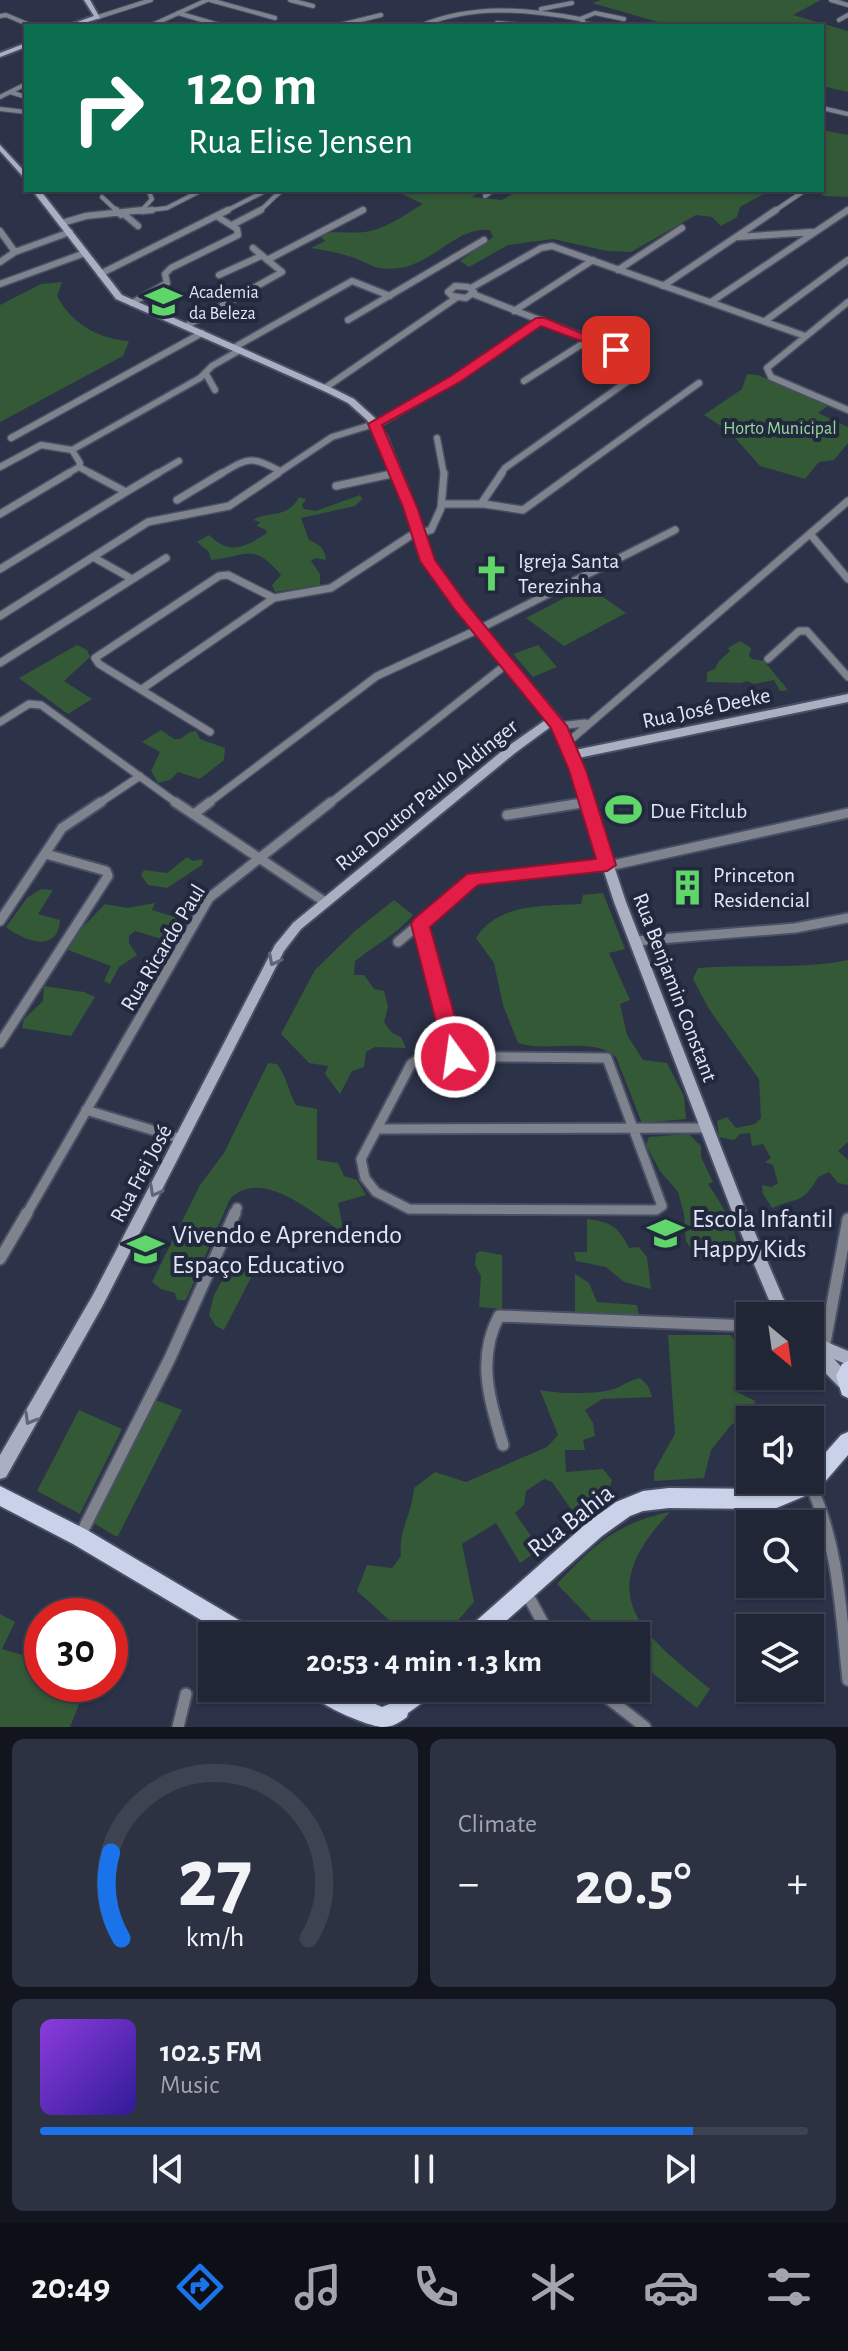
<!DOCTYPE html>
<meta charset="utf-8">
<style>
:root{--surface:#212636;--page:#2d3242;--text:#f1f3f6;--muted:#a2a5ad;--line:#3e4351;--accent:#1a73e8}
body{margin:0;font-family:"Alegreya Sans",sans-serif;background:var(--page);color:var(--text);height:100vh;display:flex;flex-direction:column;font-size:30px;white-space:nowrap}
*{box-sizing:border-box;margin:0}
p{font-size:26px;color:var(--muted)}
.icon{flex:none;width:44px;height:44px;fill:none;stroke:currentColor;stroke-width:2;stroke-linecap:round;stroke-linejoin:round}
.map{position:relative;height:1727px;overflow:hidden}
.drawer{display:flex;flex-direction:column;gap:12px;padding:12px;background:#12151e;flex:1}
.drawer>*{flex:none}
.hud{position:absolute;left:24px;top:24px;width:800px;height:168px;border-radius:0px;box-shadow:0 2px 6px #0004,0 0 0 2px var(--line);background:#0b6e4f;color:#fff;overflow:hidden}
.needle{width:52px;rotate:151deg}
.buttons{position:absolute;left:736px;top:1302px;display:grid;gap:16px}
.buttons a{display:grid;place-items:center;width:88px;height:88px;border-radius:0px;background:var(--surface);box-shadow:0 2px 6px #0004,0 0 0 2px var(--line);font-size:40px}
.speed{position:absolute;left:24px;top:1598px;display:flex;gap:16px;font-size:40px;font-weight:700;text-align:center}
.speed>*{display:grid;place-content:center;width:104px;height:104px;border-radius:50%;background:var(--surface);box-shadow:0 2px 6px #0004,0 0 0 2px var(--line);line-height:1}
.speed .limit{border:12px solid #d22;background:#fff;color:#111}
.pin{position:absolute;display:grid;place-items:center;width:68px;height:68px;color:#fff;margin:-34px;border-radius:16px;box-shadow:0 4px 12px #0006}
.me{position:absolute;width:88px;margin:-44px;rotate:346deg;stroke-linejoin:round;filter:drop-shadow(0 0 6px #0008)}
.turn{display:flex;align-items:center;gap:28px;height:168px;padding:0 32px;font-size:36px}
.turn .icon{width:104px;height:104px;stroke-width:2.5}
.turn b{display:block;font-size:56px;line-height:68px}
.big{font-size:60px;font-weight:700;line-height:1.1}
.drawer .tile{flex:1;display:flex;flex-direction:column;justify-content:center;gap:12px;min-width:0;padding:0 28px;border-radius:12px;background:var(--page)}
.drawer .dial{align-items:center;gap:0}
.dial svg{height:208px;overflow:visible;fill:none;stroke:var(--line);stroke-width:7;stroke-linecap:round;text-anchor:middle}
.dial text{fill:var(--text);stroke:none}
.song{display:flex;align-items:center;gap:24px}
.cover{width:96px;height:96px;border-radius:12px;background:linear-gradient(135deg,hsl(270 70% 55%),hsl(250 70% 35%))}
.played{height:8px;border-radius:4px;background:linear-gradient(90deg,var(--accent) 85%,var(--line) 85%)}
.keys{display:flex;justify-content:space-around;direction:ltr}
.heat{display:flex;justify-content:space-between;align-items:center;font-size:44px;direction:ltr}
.drawer .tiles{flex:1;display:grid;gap:12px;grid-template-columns:1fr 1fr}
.tile:last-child{grid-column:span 2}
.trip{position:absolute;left:198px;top:1622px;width:452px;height:80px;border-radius:0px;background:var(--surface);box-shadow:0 2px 6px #0004,0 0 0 2px var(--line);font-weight:700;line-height:80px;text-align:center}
.tabs{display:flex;height:128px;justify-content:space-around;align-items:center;background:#0d0f16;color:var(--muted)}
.tabs .icon{width:56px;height:56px}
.tabs .active{color:var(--accent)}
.tabs b{font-size:36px;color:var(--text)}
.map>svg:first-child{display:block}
.green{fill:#345936}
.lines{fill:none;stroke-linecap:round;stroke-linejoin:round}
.street-far4-casing{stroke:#494f64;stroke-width:6}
.street-far3-casing{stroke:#494f64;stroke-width:9}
.street-far2-casing{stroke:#494f64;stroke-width:10}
.street-far1-casing{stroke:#494f64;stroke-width:13}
.street-casing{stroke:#494f64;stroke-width:15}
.secondary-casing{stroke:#494f64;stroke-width:4}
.primary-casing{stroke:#494f64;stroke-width:4}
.street-far4{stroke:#7f838e;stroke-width:4}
.street-far3{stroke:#7f838e;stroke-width:6}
.street-far2{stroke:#7f838e;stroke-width:7}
.street-far1{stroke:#7f838e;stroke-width:9}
.street{stroke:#7f838e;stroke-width:11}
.secondary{fill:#aab0c2;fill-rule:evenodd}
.primary{fill:#cad2ea;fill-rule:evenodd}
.oneway{stroke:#5f6579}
.route{fill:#e11d48;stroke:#92132f;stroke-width:2}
.labels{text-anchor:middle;stroke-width:8;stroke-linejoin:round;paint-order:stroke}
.far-poi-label{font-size:18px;fill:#e2e7f5;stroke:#22283d;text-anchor:start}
.far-park-label{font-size:18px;fill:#99d89b;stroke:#22283d}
.poi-label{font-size:22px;fill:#e2e7f5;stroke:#22283d;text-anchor:start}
.street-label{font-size:22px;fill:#e2e7f5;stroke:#22283d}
.near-poi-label{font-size:26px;fill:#e2e7f5;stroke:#22283d;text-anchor:start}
.near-street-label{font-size:26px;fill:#e2e7f5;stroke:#22283d}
</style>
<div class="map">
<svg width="848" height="1727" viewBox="0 0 848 1727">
<rect width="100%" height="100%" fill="#2c3248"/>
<path class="green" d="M601 0H821L793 15 848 31V92L822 86V26H672L592 3Z
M822 130 848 135V197L824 196 815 190H822Z
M410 190H483L472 197 502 200 519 190H771L740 207 737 217 721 226 712 217 696 215 631 252 607 251 553 239 508 245 469 267 460 261 493 237 490 230C458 226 433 263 400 268 371 271 372 263 348 256 336 252 323 250 311 248L325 241 319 235C334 229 353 235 370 231 389 227 407 213 423 204L402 194Z
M62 282 57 296C72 324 98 339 129 341L123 356 0 422V305L41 284Z
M747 374 758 375 828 406 818 413 848 427V443L834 460 819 462 805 479 760 466 729 431 704 415 742 389Z
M360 495 362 499 355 506 301 518 309 540C319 544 325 548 326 560L315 558 311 561 320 574V585L275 592 272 585 281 575C252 542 250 556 211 560L209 552 197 542 209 535C230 556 245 547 267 533L266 530 257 526 260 522 253 520C269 510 287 520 299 497L306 499 302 505 304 509 316 511Z
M587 586 626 613 564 646 526 618Z
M740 641 751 648 749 656 752 659 764 661 788 690 780 691 774 680 754 684 747 681 741 683 707 682V672L715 669 719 661 730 651 728 648Z
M77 645 87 650 90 657 64 681 92 699 68 714 19 678Z
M538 645 557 667 533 677 513 654Z
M161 730 174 739H180L190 732 196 731 200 739 225 748 224 760 200 779 178 772 170 780 158 783 151 771 160 752 142 742Z
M187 857 193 861 203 859 202 865 167 888 148 885 141 875 144 870 167 873Z
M41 889 53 890 38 914 60 920C58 954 24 941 6 927L27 898Z
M603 893 625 949 609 953 630 1000 620 1004 627 1035 643 1060 667 1063 684 1096 686 1119 642 1123 616 1057C592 1036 548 1053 518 1043L503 1005 494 963 476 938C498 903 544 906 581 904L583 895Z
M394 900 413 915C397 934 375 945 355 961L354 975H364L374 989 384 991 388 1007 384 1022 392 1033 401 1037 406 1048 375 1047 366 1052 364 1067 352 1071 340 1094 325 1074 328 1066 309 1063 281 1034 315 970 355 931Z
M155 903 152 910 188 921 175 943 135 931 129 936V943L137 955 119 967 110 984 104 981 111 966 68 950 80 930 105 904 127 908Z
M848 960V1142L838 1151 848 1160V1185L838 1183 829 1172 818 1177C803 1204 798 1197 772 1208L763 1194 762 1185 772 1187 778 1183 773 1165 765 1162 771 1158 763 1144 752 1146 750 1133 740 1134 734 1140 719 1137 717 1121 727 1117 736 1128 755 1124 761 1118 759 1079 709 1009 693 979 698 968C748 964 800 970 848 960Z
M44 986 84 992 95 997 71 1036 22 1028 24 1019 43 1001Z
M268 1063 277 1064C287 1077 288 1091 296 1105L317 1109V1160L338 1163 344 1176 357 1180 366 1195 338 1203 344 1233C316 1217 263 1165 230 1199L186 1300H177L175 1293 161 1289 152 1282 200 1185 224 1153Z
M689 1134 701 1146V1157L713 1182 708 1184C724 1208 739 1231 739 1261L697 1259 686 1241 684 1214 678 1192 660 1171 646 1145 649 1137Z
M587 1219C611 1222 618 1226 629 1248L639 1247 647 1257 651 1289 624 1282 606 1267 576 1261 574 1252H587Z
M480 1251 502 1255V1309L479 1307 481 1276 475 1265 476 1254Z
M234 1260 257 1266 224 1330 216 1326 209 1315 214 1295Z
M575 1274 589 1283 597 1302 637 1305 639 1316 575 1314Z
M668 1335H731L741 1349 733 1390 755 1401V1420L732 1424 711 1450 704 1478 654 1481V1471L675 1434Z
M640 1378 648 1386 652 1397 602 1399 585 1410 593 1423 595 1436 583 1440 585 1450H565L566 1472 603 1469 612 1480 608 1494 576 1516 552 1482 544 1479 526 1491 524 1505 515 1513 540 1549 520 1563 496 1523 462 1544 474 1602C445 1634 451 1636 407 1636L357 1591 367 1565 392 1568 401 1556C398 1529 412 1516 414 1488L435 1472 466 1482 547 1447 558 1435 540 1390C559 1394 599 1395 617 1388 625 1384 631 1380 640 1378Z
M153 1399 182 1410 118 1536H115L92 1522Z
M79 1410 122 1429 80 1514 37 1491Z
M670 1512C591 1595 640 1632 710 1689L697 1708 636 1660V1636H607L557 1584C593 1546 616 1523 670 1512Z
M0 1614 15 1622 2 1649 42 1661V1684H87L70 1727H0Z"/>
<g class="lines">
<defs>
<path id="street-far4" d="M210 0 275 18
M290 0 313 6
M831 0 848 5
M541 9 572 3
M178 13 219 25
M0 16 6 15 32 26
M98 17 151 0
M580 19 595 13 624 19
M839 20 848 15
M497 23 533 26
M582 23 599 26
M150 26 207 0
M336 26 381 15
M420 26C473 4 525 9 580 19L583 21 581 26
M10 92 26 97
M0 97 26 84
M822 108 848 114
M0 109 26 112
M485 196 494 190
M102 197 118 212
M142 211 167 208 202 190
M132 212 141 211 152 199 148 190
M224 212 267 190
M257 212C268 206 272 196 284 190
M360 212 363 210
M773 212 804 191
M845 212 848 210"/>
<path id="street-far3" d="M116 210 121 215
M142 211 152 210
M125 215 138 226
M62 223 86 216 142 210
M232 225 261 210
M0 231 15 252
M738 237 812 232
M267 260 363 210
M0 262 15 252 70 232
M618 270 682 228
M100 274 228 210
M219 275 261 256
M0 284 85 253
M455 286 468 287 474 292 466 298 452 296 448 292Z
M663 286 776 210
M471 288 541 248 552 246 805 336
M473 294 616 350
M711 302 848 210
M848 302 767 368 771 377 848 410
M132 303 167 283 165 274 171 268 238 235 237 229 218 217
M514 311 593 260
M348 320 484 240
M765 321 848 260
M186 326 282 272 253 248
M235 347 352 281 390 296
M206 374 215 390
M524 381 590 339
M325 388 456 298
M11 438 202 333
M437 438 444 475
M0 467 41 445 72 450
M79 467 94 475
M65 475 79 467 80 463 72 450 200 378 212 366 240 350
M155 475 179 461
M219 475C248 458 250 455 280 471
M275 475 332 437 384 421 455 379 540 321
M386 475 396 473
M500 475 505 468 642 371
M571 475 699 383"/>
<path id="street-far2" d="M336 486 396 473
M126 492 158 473
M177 500 222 473
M443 504H484L523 510 574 473
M481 504 502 473
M0 514 69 473
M811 535 848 579
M93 557 132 579
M0 569 126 492 90 473
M0 616 148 522 229 506 278 473
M768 659 799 631H807L848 677
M0 663 166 558
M142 689 274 598 331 588 410 536 431 530 441 508 444 473
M0 722 29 704 41 705 178 804
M559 726 585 723
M210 732 99 664 95 658 219 576 228 575 274 598
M567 743 848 501
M98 804 140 776
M207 804 377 676 479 629 675 530
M329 804 508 663
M576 804 588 802"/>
<path id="street-far1" d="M175 802 325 902
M194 814 210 802
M507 815 588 802
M0 921 62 828 101 802
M420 924 455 1057
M636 941 795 928 848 918
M398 942 473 879 618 864 848 813
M0 1043 108 876 106 871 46 854
M423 1056 607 1058 662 1206 656 1210 409 1209 376 1192 365 1178 361 1159 411 1064Z
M86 1110 182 1139
M377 1129 706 1128
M26 1215 209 898 331 802
M234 1215 237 1208"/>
<path id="street" d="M0 1259 27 1213
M824 1348 848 1219
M503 1445C490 1401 476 1359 499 1316L750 1326
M810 1484C839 1545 841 1614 848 1680
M80 1536 170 1358 235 1213
M526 1592 550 1636
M595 1688 645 1727
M178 1727 186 1694"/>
<path id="secondary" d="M84 0H90L100 18 75 26H66L94 16Z
M26 43V47L0 57V53Z
M0 145 26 173V180L0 151Z
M32 190H40L122 295 332 388 354 399 375 418 387 437 415 507 433 561 464 605 558 716 565 726 575 750 848 694V702L578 758 626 902 747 1214 783 1298 795 1316H778L772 1307 733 1214 614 902 571 770 553 725 515 753 301 929 284 951 103 1305 6 1477 0 1479V1455L93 1295 275 945 293 923 507 747 547 719 456 609 423 561 405 507 377 437 367 420 348 403 326 392 116 299Z
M810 1330 829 1343 848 1351V1365L834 1359 848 1374V1388L845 1389 839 1387 810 1357Z"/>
<path id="primary" d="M848 1361V1398L842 1395 836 1376 842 1364Z
M848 1432V1455L817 1491 774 1509 669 1508 643 1511 630 1516 602 1536 489 1636H464L467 1629 588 1522 616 1502 643 1491 669 1488 774 1489 797 1480H810V1470L841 1435Z
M0 1486 87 1530 254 1629 257 1636H228L73 1544 0 1506Z
M305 1688H335L352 1696 354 1688H374L373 1703 382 1707 392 1703V1688H436L433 1695 408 1713 407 1717C399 1723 392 1727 383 1727 368 1727 311 1702 305 1688Z"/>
</defs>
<use href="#street-far4" class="street-far4-casing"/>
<use href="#street-far3" class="street-far3-casing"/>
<use href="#street-far2" class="street-far2-casing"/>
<use href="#street-far1" class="street-far1-casing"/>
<use href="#street" class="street-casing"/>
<use href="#secondary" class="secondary-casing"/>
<use href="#primary" class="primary-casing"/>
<use href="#street-far4" class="street-far4"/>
<use href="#street-far3" class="street-far3"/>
<use href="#street-far2" class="street-far2"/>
<use href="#street-far1" class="street-far1"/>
<use href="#street" class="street"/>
<use href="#secondary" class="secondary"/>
<use href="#primary" class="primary"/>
</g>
<defs><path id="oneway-chevron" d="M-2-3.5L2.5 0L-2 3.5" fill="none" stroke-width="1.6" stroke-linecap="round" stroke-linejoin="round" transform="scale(2)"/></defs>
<g class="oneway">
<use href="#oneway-chevron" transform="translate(274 960) rotate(117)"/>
<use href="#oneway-chevron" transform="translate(155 1191) rotate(118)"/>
<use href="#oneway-chevron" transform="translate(30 1419) rotate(120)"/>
</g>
<path class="route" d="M536 318H545L622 350 611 352 541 326 460 382 382 425 417 507 435 560 466 603 567 726 586 770 616 865 607 871 478 885 430 927 466 1057 463 1063 455 1065 448 1063 445 1057 411 924 414 919 467 874 596 859 569 770 551 728 455 610 420 561 403 507 368 424 451 376Z"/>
<defs>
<symbol id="university-bare" viewBox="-9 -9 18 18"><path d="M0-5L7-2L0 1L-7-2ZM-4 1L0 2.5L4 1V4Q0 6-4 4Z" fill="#60d56a" stroke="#22283d" stroke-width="2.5" paint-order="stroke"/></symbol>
<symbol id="church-bare" viewBox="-9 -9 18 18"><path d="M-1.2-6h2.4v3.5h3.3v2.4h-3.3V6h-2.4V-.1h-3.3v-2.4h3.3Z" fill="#60d56a" stroke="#22283d" stroke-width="2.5" paint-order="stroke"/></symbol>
<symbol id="stadium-bare" viewBox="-9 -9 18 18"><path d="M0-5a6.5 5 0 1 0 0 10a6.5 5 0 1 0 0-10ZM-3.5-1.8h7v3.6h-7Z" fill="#60d56a" stroke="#22283d" stroke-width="2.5" paint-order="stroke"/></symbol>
<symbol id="building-bare" viewBox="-9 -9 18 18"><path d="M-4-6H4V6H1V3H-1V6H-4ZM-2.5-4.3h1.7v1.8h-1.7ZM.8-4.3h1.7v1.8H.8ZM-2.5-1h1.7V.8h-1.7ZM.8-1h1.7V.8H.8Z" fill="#60d56a" stroke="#22283d" stroke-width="2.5" paint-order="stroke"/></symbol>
<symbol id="school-bare" viewBox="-9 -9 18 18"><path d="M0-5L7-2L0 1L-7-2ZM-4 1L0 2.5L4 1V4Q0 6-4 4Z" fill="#60d56a" stroke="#22283d" stroke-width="2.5" paint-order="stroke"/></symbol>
</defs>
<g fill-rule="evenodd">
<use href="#university-bare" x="138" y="276" width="51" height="51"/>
<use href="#church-bare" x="466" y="548" width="51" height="51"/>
<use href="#stadium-bare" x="598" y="784" width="51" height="51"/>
<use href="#building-bare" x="662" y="862" width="51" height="51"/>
<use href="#school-bare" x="640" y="1208" width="51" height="51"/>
<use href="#school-bare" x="120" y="1224" width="51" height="51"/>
</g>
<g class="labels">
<g class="far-poi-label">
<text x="189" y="298">Academia<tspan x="189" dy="21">da Beleza</tspan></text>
</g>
<g class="far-park-label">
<text x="780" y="434">Horto Municipal</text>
</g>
<g class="poi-label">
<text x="518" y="568">Igreja Santa<tspan x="518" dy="25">Terezinha</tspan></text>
<text x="650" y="818">Due Fitclub</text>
<text x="713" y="882">Princeton<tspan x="713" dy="25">Residencial</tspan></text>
</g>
<g class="street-label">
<text transform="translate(706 707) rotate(-12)" y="8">Rua José Deeke</text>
<text transform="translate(426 794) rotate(-39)" y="8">Rua Doutor Paulo Aldinger</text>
<text transform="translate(162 947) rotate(-59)" y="8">Rua Ricardo Paul</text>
<text transform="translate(676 987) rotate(69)" y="8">Rua Benjamin Constant</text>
<text transform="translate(140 1173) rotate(-62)" y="8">Rua Frei José</text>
</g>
<g class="near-poi-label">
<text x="692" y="1227">Escola Infantil<tspan x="692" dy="30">Happy Kids</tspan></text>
<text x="172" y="1243">Vivendo e Aprendendo<tspan x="172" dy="30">Espaço Educativo</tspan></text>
</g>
<g class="near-street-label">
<text transform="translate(570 1520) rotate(-38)" y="9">Rua Bahia</text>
</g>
</g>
</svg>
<div class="buttons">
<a><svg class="needle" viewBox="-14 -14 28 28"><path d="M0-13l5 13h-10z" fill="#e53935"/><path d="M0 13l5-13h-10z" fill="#a2a5ad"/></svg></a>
<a><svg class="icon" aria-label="sound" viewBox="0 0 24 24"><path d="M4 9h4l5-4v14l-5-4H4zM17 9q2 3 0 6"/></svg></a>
<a><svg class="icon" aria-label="search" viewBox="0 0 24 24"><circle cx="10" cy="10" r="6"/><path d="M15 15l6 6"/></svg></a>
<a><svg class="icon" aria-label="layers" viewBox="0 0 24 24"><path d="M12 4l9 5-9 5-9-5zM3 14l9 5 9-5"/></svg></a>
</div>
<div class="speed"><div class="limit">30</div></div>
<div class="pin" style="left:616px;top:350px;background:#d93025"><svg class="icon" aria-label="arrive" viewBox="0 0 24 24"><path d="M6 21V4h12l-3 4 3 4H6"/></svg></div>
<svg class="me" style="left:455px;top:1057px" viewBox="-20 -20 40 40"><circle r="17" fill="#e11d48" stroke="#fff" stroke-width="3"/><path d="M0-11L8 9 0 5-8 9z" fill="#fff"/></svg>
<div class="trip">20:53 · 4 min · 1.3 km</div>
<div class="hud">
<div class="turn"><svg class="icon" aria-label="right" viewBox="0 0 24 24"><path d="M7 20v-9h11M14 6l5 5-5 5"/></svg><div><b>120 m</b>Rua Elise Jensen</div></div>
</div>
</div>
<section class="drawer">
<div class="tiles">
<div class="tile dial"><svg viewBox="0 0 100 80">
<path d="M14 69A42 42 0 1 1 86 69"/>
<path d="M14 69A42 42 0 0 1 10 36" stroke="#1a73e8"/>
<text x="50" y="56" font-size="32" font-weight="700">27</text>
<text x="50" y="72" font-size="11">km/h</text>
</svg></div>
<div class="tile"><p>Climate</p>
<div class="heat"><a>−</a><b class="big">20.5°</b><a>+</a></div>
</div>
<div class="tile">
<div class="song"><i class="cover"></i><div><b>102.5 FM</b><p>Music</p></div></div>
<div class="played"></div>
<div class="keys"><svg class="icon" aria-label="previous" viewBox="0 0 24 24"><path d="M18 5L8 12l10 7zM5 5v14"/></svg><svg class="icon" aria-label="pause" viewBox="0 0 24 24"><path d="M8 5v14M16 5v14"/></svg><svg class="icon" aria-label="next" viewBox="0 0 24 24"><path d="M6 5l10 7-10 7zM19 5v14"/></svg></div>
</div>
</div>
</section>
<nav class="tabs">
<b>20:49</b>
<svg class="icon active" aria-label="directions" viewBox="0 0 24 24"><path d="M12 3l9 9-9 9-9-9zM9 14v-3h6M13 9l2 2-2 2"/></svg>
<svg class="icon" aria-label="music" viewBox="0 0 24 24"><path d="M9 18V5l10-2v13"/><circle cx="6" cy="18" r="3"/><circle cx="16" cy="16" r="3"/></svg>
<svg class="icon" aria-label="phone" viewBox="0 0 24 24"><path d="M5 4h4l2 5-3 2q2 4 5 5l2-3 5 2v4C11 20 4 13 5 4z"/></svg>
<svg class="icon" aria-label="climate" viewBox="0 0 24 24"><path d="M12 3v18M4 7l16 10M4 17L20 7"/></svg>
<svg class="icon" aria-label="car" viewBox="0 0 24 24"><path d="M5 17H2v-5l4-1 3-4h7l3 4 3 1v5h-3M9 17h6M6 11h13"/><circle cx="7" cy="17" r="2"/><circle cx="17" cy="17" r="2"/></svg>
<svg class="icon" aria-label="filters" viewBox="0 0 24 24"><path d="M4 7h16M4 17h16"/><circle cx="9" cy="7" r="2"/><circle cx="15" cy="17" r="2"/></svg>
</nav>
